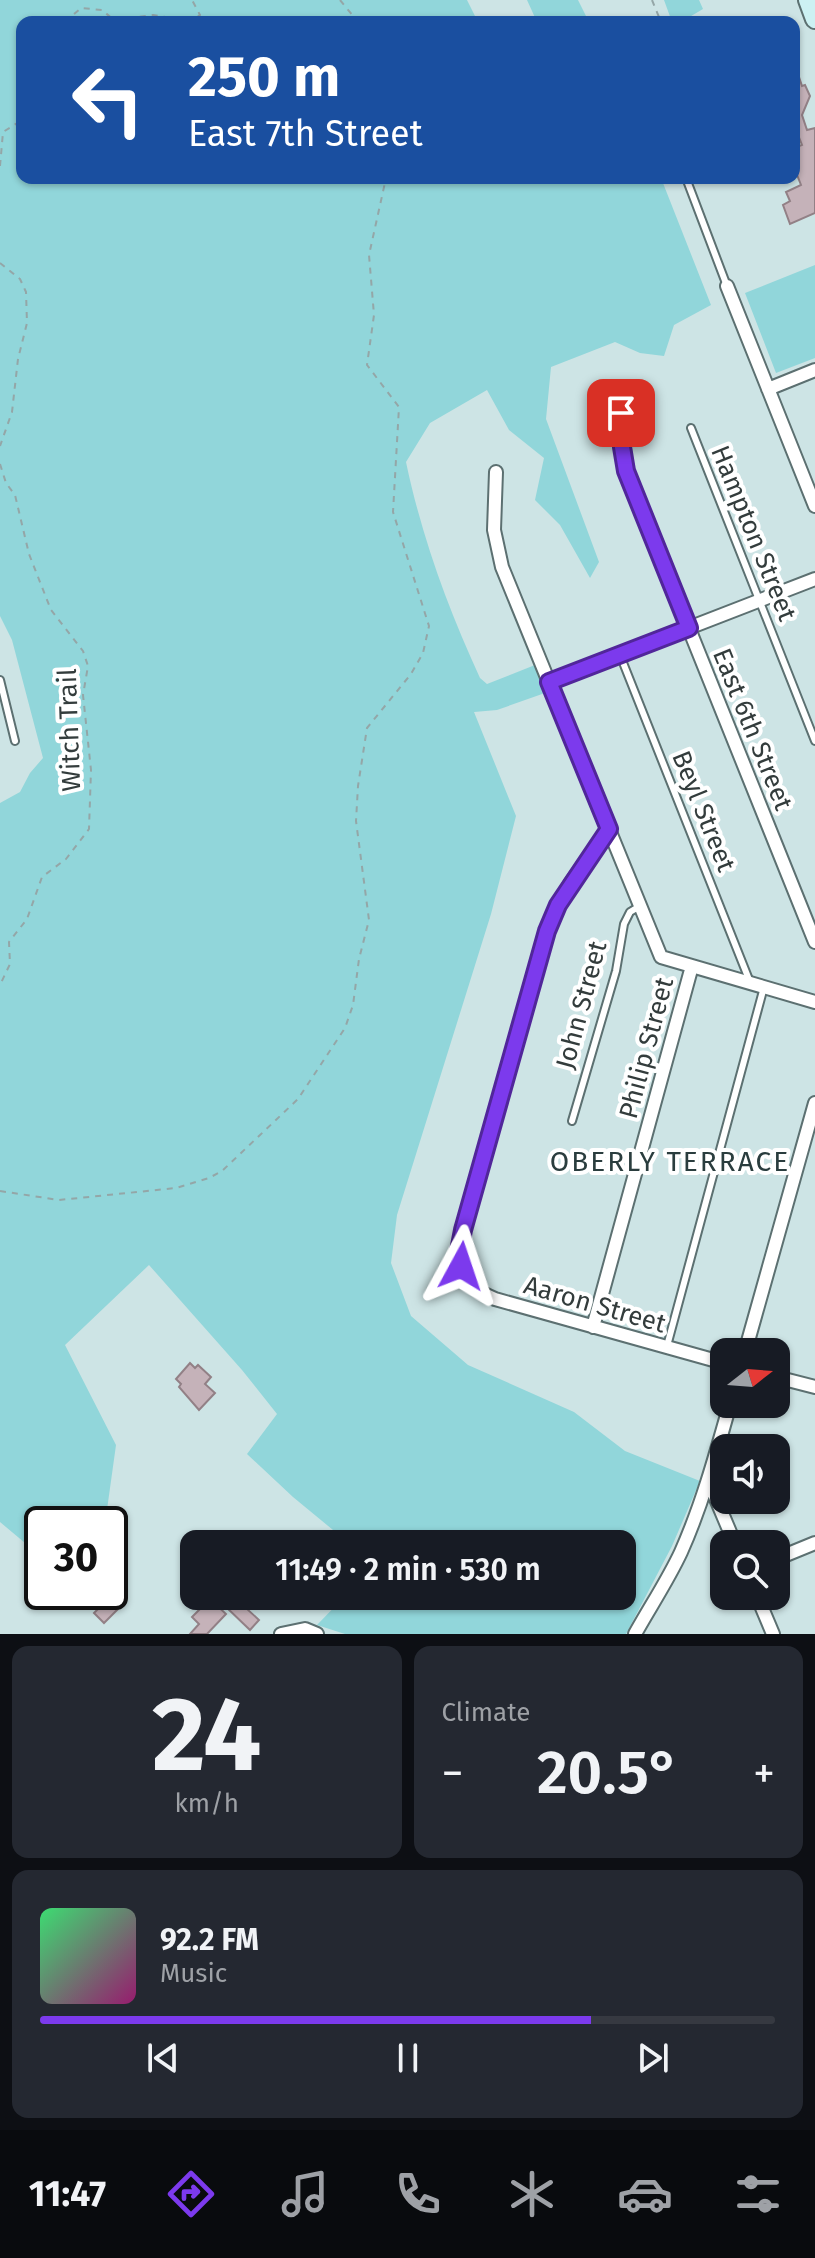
<!DOCTYPE html>
<meta charset="utf-8">
<style>
:root{--surface:#171b24;--page:#242831;--text:#f1f3f6;--muted:#9ea1a6;--line:#363941;--accent:#7c3aed}
body{margin:0;font-family:"Fira Sans",sans-serif;background:var(--page);color:var(--text);height:100vh;display:flex;flex-direction:column;font-size:30px;white-space:nowrap}
*{box-sizing:border-box;margin:0}
p{font-size:26px;color:var(--muted)}
.icon{flex:none;width:44px;height:44px;fill:none;stroke:currentColor;stroke-width:2;stroke-linecap:round;stroke-linejoin:round}
.map{position:relative;height:1634px;overflow:hidden}
.panel{display:flex;flex-direction:column;gap:12px;padding:12px;background:#0d0f14;flex:1}
.panel>*{flex:none}
.guide{position:absolute;left:16px;top:16px;width:784px;height:168px;border-radius:16px;box-shadow:0 2px 6px #0004;background:#1a4fa0;color:#fff;overflow:hidden}
.needle{width:52px;rotate:73deg}
.tools{position:absolute;left:710px;top:1338px;display:grid;gap:16px}
.tools a{display:grid;place-items:center;width:80px;height:80px;border-radius:16px;background:var(--surface);box-shadow:0 2px 6px #0004;font-size:40px}
.speed{position:absolute;left:24px;top:1506px;display:flex;gap:16px;font-size:40px;font-weight:700;text-align:center}
.speed>*{display:grid;place-content:center;width:104px;height:104px;border-radius:50%;background:var(--surface);box-shadow:0 2px 6px #0004;line-height:1}
.speed .limit{border:4px solid #111;border-radius:12px;background:#fff;color:#111}
.pin{position:absolute;display:grid;place-items:center;width:68px;height:68px;color:#fff;margin:-34px;border-radius:16px;box-shadow:0 4px 12px #0006}
.me{position:absolute;width:88px;margin:-44px;rotate:5deg;stroke-linejoin:round;filter:drop-shadow(0 0 6px #0008)}
.turn{display:flex;align-items:center;gap:28px;height:168px;padding:0 40px;font-size:36px}
.turn .icon{width:104px;height:104px;stroke-width:2.5}
.turn b{display:block;font-size:56px;line-height:68px}
.big{font-size:60px;font-weight:600;line-height:1.1}
.panel .tile{flex:1;display:flex;flex-direction:column;justify-content:center;gap:12px;min-width:0;padding:0 28px;border-radius:16px;background:var(--page)}
.panel .dial{align-items:center;gap:0}
.dial b{font-size:104px;line-height:1}
.song{display:flex;align-items:center;gap:24px}
.cover{width:96px;height:96px;border-radius:12px;background:linear-gradient(135deg,hsl(140 70% 55%),hsl(320 70% 35%))}
.played{height:8px;border-radius:4px;background:linear-gradient(90deg,var(--accent) 75%,var(--line) 75%)}
.keys{display:flex;justify-content:space-around;direction:ltr}
.heat{display:flex;justify-content:space-between;align-items:center;font-size:44px;direction:ltr}
.panel .tiles{flex:1;display:grid;gap:12px;grid-template-columns:1fr 1fr}
.tile:last-child{grid-column:span 2}
.trip{position:absolute;left:180px;top:1530px;width:456px;height:80px;border-radius:16px;background:var(--surface);box-shadow:0 2px 6px #0004;font-weight:600;line-height:80px;text-align:center}
.tab-bar{display:flex;height:128px;justify-content:space-around;align-items:center;background:#090b0e;color:var(--muted)}
.tab-bar .icon{width:56px;height:56px}
.tab-bar .active{color:var(--accent)}
.tab-bar b{font-size:36px;color:var(--text)}
.map>svg:first-child{display:block}
.green{fill:#91d6da}
.building{fill:#c5b2b9;stroke:#928086;stroke-width:2}
.lines{fill:none;stroke-linecap:round;stroke-linejoin:round}
.lane-casing{stroke:#5c7071;stroke-width:10}
.street-casing{stroke:#5c7071;stroke-width:16}
.secondary-casing{stroke:#5c7071;stroke-width:22}
.path{stroke:#94a6a7;stroke-width:2;stroke-dasharray:6 6;stroke-linecap:butt}
.lane{stroke:#fff;stroke-width:6}
.street{stroke:#fff;stroke-width:12}
.secondary{stroke:#ccf1f3;stroke-width:18}
.route-casing{stroke:#51269a;stroke-width:20}
.route{stroke:#7c3aed;stroke-width:14}
.labels{text-anchor:middle;stroke-width:8;stroke-linejoin:round;paint-order:stroke}
.street-label{font-size:26px;fill:#333c3c;stroke:#fff}
.neighbourhood-label{font-size:28px;letter-spacing:2px;fill:#2a3d3e;stroke:#fff}
</style>
<div class="map">
<svg width="815" height="1634" viewBox="0 0 815 1634">
<rect width="100%" height="100%" fill="#cde4e5"/>
<path class="green" d="M0 0H467L478 22H22V178H661L711 305 674 325 664 356 640 353 615 342 551 367 546 419 599 562 590 578 560 525 535 500 544 458 509 430 487 390 430 423 406 462C422 538 448 608 480 678L487 684 535 665 545 693 497 710 474 712 516 816 491 914 397 1215 391 1263 411 1316 468 1365 574 1412 625 1451 700 1481 672 1546 626 1634H345L317 1625 345 1596H622V1544H350L293 1497 247 1454 277 1414 242 1370 149 1265 65 1345 116 1445 105 1524H42V1547L31 1548 0 1522V803L20 792 30 773 43 758 12 640 0 616Z
M527 0H578L589 22H537Z
M664 0H699L703 9 681 22H672Z
M815 265V358L776 373 745 293Z"/>
<path class="building" d="M796 68 802 86 805 85 810 96 802 115 807 130 815 128V213L790 224 783 205 790 201 786 192 801 185 794 167V148L802 145 796 130 794 133Z
M190 1363 195 1368 198 1365 211 1377 205 1384 215 1393 199 1410 179 1387 181 1384 176 1379Z
M116 1591 126 1601 104 1623 94 1613Z
M234 1597 259 1620 250 1630 225 1606Z
M210 1599 226 1614 207 1634H190L199 1624 192 1617Z"/>
<g class="lines">
<defs>
<path id="lane" d="M686 178 727 286
M691 428 815 741
M620 655 750 982
M0 680 15 741
M572 1121 616 971 624 924 630 912 640 906
M667 1346 764 987"/>
<path id="street" d="M727 286 815 506
M768 389 815 370
M622 394V447L630 482 815 942
M496 472 494 530 502 567 661 957 815 1002
M549 682 815 579
M609 829 570 884 552 917 463 1230C455 1264 461 1285 495 1299L724 1363
M593 1327 692 966
M745 1352 815 1103
M776 1377 815 1387
M708 1480 735 1544
M776 1482H777
M776 1559 815 1543
M757 1596 773 1634
M281 1634 305 1629 317 1634
M635 1634C650 1607 668 1580 681 1552 702 1505 716 1454 730 1404"/>
<path id="secondary" d="M808 0 815 19"/>
</defs>
<use href="#lane" class="lane-casing"/>
<use href="#street" class="street-casing"/>
<use href="#secondary" class="secondary-casing"/>
<path class="path" d="M340 0 358 22
M652 0 661 22
M65 22 81 8 102 10 114 20 153 15 192 21 200 15 192 0
M0 166 3 132 22 120
M0 263 20 279 26 292 27 323 18 359 12 412 0 446
M0 464 6 483 15 495 29 554 51 610 83 651 88 666 83 695 91 770 89 829 66 859 42 877 27 919 9 942 10 964 0 985
M0 1191 59 1200 176 1188 209 1178 222 1171 298 1099 345 1028 353 1005 359 959 369 920 356 821 358 786 367 728 411 674 423 653 429 626 393 512 399 407 367 365 374 315 369 255 386 178"/>
<use href="#lane" class="lane"/>
<use href="#street" class="street"/>
<use href="#secondary" class="secondary"/>
</g>
<g class="lines">
<defs>
<path id="route" d="M461 1266 459 1251 463 1230 547 931 558 905 609 829 549 682 689 628 626 471 622 447 621 413"/>
</defs>
<use href="#route" class="route-casing"/>
<use href="#route" class="route"/>
</g>
<g class="labels">
<g class="street-label">
<text transform="translate(754 533) rotate(68)" y="9">Hampton Street</text>
<text transform="translate(753 729) rotate(68)" y="9">East 6th Street</text>
<text transform="translate(69 730) rotate(-92)" y="9">Witch Trail</text>
<text transform="translate(704 811) rotate(68)" y="9">Beyl Street</text>
<text transform="translate(581 1005) rotate(-75)" y="9">John Street</text>
<text transform="translate(646 1048) rotate(-75)" y="9">Philip Street</text>
<text transform="translate(595 1304) rotate(16)" y="9">Aaron Street</text>
</g>
<g class="neighbourhood-label">
<text x="670" y="1171">OBERLY TERRACE</text>
</g>
</g>
</svg>
<div class="tools">
<a><svg class="needle" viewBox="-14 -14 28 28"><path d="M0-13l5 13h-10z" fill="#e53935"/><path d="M0 13l5-13h-10z" fill="#9ea1a6"/></svg></a>
<a><svg class="icon" aria-label="sound" viewBox="0 0 24 24"><path d="M4 9h4l5-4v14l-5-4H4zM17 9q2 3 0 6"/></svg></a>
<a><svg class="icon" aria-label="search" viewBox="0 0 24 24"><circle cx="10" cy="10" r="6"/><path d="M15 15l6 6"/></svg></a>
</div>
<div class="speed"><div class="limit">30</div></div>
<div class="pin" style="left:621px;top:413px;background:#d93025"><svg class="icon" aria-label="arrive" viewBox="0 0 24 24"><path d="M6 21V4h12l-3 4 3 4H6"/></svg></div>
<svg class="me" style="left:461px;top:1266px" viewBox="-20 -20 40 40"><path d="M0-17L14 15 0 8-14 15z" fill="#7c3aed" stroke="#fff" stroke-width="4"/></svg>
<div class="trip">11:49 · 2 min · 530 m</div>
<div class="guide">
<div class="turn"><svg class="icon" aria-label="left" viewBox="0 0 24 24"><path d="M17 20v-9H6M10 6l-5 5 5 5"/></svg><div><b>250 m</b>East 7th Street</div></div>
</div>
</div>
<section class="panel">
<div class="tiles">
<div class="tile dial"><b>24</b><p>km/h</p></div>
<div class="tile"><p>Climate</p>
<div class="heat"><a>−</a><b class="big">20.5°</b><a>+</a></div>
</div>
<div class="tile">
<div class="song"><i class="cover"></i><div><b>92.2 FM</b><p>Music</p></div></div>
<div class="played"></div>
<div class="keys"><svg class="icon" aria-label="previous" viewBox="0 0 24 24"><path d="M18 5L8 12l10 7zM5 5v14"/></svg><svg class="icon" aria-label="pause" viewBox="0 0 24 24"><path d="M8 5v14M16 5v14"/></svg><svg class="icon" aria-label="next" viewBox="0 0 24 24"><path d="M6 5l10 7-10 7zM19 5v14"/></svg></div>
</div>
</div>
</section>
<nav class="tab-bar">
<b>11:47</b>
<svg class="icon active" aria-label="directions" viewBox="0 0 24 24"><path d="M12 3l9 9-9 9-9-9zM9 14v-3h6M13 9l2 2-2 2"/></svg>
<svg class="icon" aria-label="music" viewBox="0 0 24 24"><path d="M9 18V5l10-2v13"/><circle cx="6" cy="18" r="3"/><circle cx="16" cy="16" r="3"/></svg>
<svg class="icon" aria-label="phone" viewBox="0 0 24 24"><path d="M5 4h4l2 5-3 2q2 4 5 5l2-3 5 2v4C11 20 4 13 5 4z"/></svg>
<svg class="icon" aria-label="climate" viewBox="0 0 24 24"><path d="M12 3v18M4 7l16 10M4 17L20 7"/></svg>
<svg class="icon" aria-label="car" viewBox="0 0 24 24"><path d="M5 17H2v-5l4-1 3-4h7l3 4 3 1v5h-3M9 17h6M6 11h13"/><circle cx="7" cy="17" r="2"/><circle cx="17" cy="17" r="2"/></svg>
<svg class="icon" aria-label="filters" viewBox="0 0 24 24"><path d="M4 7h16M4 17h16"/><circle cx="9" cy="7" r="2"/><circle cx="15" cy="17" r="2"/></svg>
</nav>
